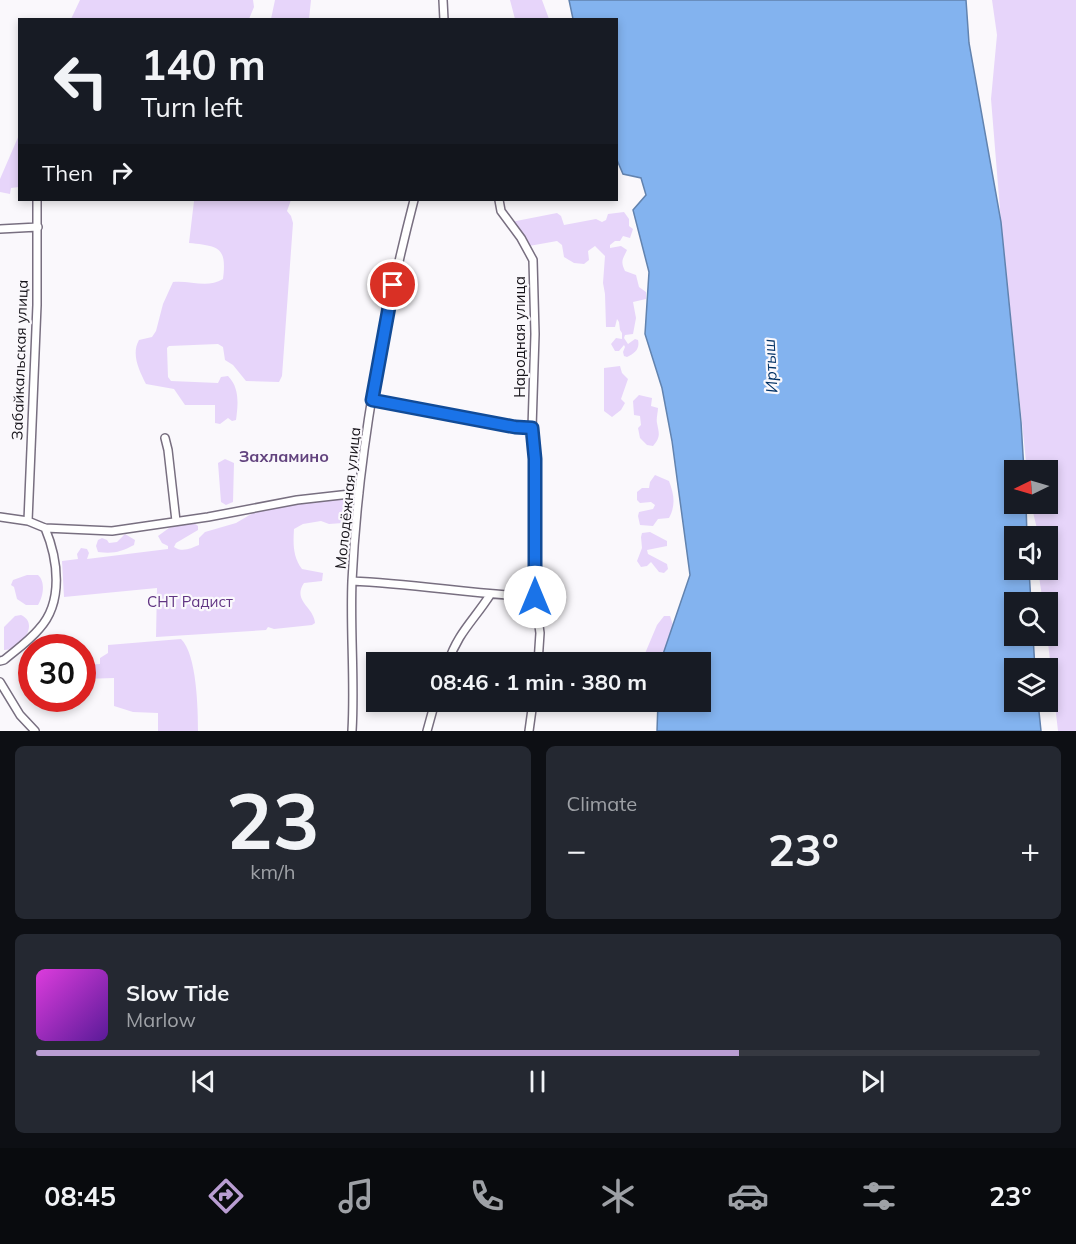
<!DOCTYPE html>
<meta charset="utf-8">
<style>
:root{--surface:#171b24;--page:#242831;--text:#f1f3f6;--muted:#9ea1a6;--line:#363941;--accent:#b99dd2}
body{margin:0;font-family:Mulish,sans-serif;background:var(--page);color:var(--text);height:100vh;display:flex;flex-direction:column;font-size:22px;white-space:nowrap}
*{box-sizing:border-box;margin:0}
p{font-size:20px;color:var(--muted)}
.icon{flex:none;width:33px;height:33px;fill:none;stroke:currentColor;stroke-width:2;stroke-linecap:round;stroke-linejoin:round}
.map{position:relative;height:731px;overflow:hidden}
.panel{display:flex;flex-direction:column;gap:15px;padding:15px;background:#0d0f14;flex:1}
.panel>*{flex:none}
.guide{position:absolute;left:18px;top:18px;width:600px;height:183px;border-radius:0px;box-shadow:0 3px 9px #0003;background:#171b24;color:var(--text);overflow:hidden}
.needle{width:39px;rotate:265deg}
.tools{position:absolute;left:1004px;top:460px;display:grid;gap:12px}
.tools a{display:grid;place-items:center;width:54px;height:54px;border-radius:0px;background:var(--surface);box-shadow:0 3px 9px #0003;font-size:30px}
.speed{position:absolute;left:18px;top:634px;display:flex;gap:12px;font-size:30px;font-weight:700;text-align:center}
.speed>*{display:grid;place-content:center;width:78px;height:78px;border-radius:50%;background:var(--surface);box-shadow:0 3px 9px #0003;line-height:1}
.speed .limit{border:9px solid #d22;background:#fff;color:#111}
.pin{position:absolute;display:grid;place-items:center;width:51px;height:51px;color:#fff;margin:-26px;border:3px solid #fff;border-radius:50%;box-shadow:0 2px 6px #0007}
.me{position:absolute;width:66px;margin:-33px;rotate:0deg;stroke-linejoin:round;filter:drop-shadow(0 0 4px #0008)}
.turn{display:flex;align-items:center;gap:21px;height:126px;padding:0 24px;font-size:27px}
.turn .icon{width:78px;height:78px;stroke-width:2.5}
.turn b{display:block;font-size:42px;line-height:51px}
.then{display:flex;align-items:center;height:57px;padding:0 24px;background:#0003;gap:12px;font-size:22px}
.big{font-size:45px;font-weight:700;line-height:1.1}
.panel .widget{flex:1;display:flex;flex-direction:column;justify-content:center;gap:9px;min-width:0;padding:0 21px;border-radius:9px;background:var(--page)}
.panel .dial{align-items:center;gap:0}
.dial b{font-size:78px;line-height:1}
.song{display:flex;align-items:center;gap:18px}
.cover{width:72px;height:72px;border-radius:9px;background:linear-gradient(135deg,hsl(300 70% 55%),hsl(270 70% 35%))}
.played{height:6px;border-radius:3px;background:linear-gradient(90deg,var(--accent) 70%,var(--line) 70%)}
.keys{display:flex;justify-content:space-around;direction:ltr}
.heat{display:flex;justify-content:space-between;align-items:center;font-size:33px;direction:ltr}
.panel .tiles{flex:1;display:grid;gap:15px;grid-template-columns:1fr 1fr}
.widget:last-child{grid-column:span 2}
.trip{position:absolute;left:366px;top:652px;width:345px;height:60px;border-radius:0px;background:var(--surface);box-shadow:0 3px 9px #0003;font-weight:700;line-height:60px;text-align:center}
.tabs{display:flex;height:96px;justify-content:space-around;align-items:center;background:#090b0e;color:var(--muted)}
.tabs .icon{width:42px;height:42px}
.tabs .active{color:var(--accent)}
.tabs b{font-size:27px;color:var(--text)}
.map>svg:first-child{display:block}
.green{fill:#e7d5fa}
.water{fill:#83b3ef;stroke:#6283af;stroke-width:1.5}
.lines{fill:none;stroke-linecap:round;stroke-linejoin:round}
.minor-casing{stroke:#786f80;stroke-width:10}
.minor{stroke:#fff;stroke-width:7}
.route-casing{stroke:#114b97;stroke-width:15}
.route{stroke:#1a73e8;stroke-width:10}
.labels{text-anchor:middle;stroke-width:4.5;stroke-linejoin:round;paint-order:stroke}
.street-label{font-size:15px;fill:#161319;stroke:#faf8fc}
.park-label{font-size:15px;fill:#613483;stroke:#faf8fc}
.water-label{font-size:16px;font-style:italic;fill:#003165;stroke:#faf8fc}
.neighbourhood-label{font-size:16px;font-weight:bold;fill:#62437e;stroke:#faf8fc}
</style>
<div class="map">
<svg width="1076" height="731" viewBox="0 0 1076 731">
<rect width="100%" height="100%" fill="#faf8fc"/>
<path class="green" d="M80 0H253L254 7 249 19H71Z
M275 0H311L309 19H271Z
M510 0H542L549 19H515Z
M992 0H1076V731H1058L1047 634V603H1043L1038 570H1047V537H1039L1031 504H1047V471H1027L1001 222 991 99 997 35Z
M19 135V187L11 188 10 194 0 192V179Z
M199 200H291L287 211 291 216 293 223 282 376 279 382 246 381 233 365 225 360 223 347 218 344 169 346 167 348 168 377 171 381 218 383 221 377 228 376C240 388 238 405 236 420L232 421 228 418 220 424 215 423V405H185L174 389 146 384C139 370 131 354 139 340L152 337 156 331 163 304 173 282C190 280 207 289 223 279 227 247 219 246 189 243L194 201Z
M624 212 629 219V226L633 229 630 238 623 236 620 241H615L610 245V248L621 246 627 250C623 259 620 261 625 271L636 275 639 287 646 292V299L633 302 636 318 633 334 625 335 624 338 628 344 635 339 638 340C640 349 635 353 627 357L624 356 623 352 625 347 624 345 619 351H615L611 344 616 338 622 339V333L620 330 619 322 617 319 615 327H606L605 294 603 283 605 256 595 246 588 251 589 260 584 264 574 263 564 257 562 245 557 241 529 246 511 222 557 213 561 216 564 225 596 219 602 222 606 220 608 214Z
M620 366 622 373 628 379 621 399 625 403 621 410 612 417 604 411V368Z
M639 395 652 398 651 406 658 408C658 412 656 419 657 423 659 433 661 437 653 446L647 445 640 438 638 428 641 425 640 416 634 415 633 401Z
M225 459 234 463 233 502 226 505 221 502 218 463Z
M655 475 669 481C674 494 676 505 669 518L658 519 653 526 640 525 638 516 639 512 653 509 655 505 651 502 640 503 637 500V492L642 488H649L650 482Z
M346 498 351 505 352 517 343 523 329 524 321 521 303 524 294 529C293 544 293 557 302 569L323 573 322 581 304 583C292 601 314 607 315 623L312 625 274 629 268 627 266 630 156 637 157 588 64 597 62 561 78 559 77 554 81 548 87 549 89 553 87 559 168 549V546L162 543 158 536 169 528 193 522 198 526V530L176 543 174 547C183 553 191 548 199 545V538L205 532 236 523 253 513 296 503Z
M650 532 667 541V546L647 550 648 554 667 564 668 569 664 573 659 572 651 562 647 566 641 567 637 561 642 548 641 537 642 533Z
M125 534 135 540 134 545C121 552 113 554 98 552L96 546 98 540 102 538 107 540 109 543 117 542Z
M27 575H38C46 582 43 597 38 605H26L17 599 14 587 11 585 13 580Z
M21 615C41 624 19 651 4 650V627L15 616Z
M664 616H670L673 625 660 663H641L657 625Z
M181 639C197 654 198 710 198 731H158V713L133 712 114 706V678L84 679 83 665 100 664V658L108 653V645Z"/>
<path class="water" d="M569 0H966L969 43 1001 222 1021 422 1024 471H1014V504H1026L1027 537H1014V570H1029L1031 603H1014V636H1033L1035 669H1014V702H1038L1041 731H657L658 702H700V663H660L690 575 672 441 662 388 645 334 649 272 633 210 646 195 641 178 623 174 617 160 616 20 573 19Z"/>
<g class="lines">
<defs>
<path id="minor" d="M443 0 444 20
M499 200 501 211 521 238 533 260 535 334 532 428 535 459V597L540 633 538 663
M0 229 38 227
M372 400 515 427 532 428
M165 438 168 450 176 521
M0 517 28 521 45 528 112 531 208 517 297 500 359 493
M28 521 37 305V200
M352 581C414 584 474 594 535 597
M0 661 4 660C16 650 29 641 39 629 64 602 58 559 45 528
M448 663C457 634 474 620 490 595
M0 682 20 715 35 731
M352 731C355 681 350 631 352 581 358 452 382 324 414 200
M427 731 435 702
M529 731 533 702"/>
</defs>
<use href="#minor" class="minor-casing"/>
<use href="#minor" class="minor"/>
</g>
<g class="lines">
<defs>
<path id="route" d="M393 285 372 400 515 427 532 428 535 459V597"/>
</defs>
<use href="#route" class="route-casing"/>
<use href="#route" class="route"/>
</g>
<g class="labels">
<g class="street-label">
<text transform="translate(520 337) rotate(-90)" y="5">Народная улица</text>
<text transform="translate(20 360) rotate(-88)" y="5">Забайкальская улица</text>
<text transform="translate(348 498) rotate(-84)" y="5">Молодёжная улица</text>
</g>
<g class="park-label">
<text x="190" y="607">СНТ Радист</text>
</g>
<g class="water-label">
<text transform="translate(770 366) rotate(-93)" y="6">Иртыш</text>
</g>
<g class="neighbourhood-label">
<text x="284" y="462">Захламино</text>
</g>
</g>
</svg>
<div class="tools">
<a><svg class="needle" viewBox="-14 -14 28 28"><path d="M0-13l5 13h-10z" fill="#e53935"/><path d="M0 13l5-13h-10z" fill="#9ea1a6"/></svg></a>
<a><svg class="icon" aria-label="sound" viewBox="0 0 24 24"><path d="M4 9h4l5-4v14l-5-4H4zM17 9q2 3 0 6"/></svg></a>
<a><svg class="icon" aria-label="search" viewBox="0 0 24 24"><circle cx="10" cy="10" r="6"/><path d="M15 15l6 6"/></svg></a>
<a><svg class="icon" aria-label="layers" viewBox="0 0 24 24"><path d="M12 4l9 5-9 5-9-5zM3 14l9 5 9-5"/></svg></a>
</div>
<div class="speed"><div class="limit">30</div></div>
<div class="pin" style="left:393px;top:285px;background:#d93025"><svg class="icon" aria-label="arrive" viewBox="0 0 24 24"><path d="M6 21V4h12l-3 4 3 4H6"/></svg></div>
<svg class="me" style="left:535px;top:597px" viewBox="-20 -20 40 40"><circle r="19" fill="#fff"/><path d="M0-13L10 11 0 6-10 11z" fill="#1a73e8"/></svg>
<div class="trip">08:46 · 1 min · 380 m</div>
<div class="guide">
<div class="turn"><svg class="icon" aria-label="left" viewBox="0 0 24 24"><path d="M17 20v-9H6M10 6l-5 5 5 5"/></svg><div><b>140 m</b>Turn left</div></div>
<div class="then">Then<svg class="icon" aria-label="right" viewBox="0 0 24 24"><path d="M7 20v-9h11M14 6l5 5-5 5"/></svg></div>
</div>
</div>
<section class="panel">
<div class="tiles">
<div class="widget dial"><b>23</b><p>km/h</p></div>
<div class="widget"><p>Climate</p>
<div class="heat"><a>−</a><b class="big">23°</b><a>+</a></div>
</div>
<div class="widget">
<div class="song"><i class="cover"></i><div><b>Slow Tide</b><p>Marlow</p></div></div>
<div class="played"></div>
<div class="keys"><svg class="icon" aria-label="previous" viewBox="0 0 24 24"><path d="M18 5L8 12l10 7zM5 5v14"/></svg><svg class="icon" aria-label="pause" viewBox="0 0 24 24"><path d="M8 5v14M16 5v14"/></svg><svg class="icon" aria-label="next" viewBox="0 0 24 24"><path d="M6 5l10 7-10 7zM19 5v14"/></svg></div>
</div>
</div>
</section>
<nav class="tabs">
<b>08:45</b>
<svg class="icon active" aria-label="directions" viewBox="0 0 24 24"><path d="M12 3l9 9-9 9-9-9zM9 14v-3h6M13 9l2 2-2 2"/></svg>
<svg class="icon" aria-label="music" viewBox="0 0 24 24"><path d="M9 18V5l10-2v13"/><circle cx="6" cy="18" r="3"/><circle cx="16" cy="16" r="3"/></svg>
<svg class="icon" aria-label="phone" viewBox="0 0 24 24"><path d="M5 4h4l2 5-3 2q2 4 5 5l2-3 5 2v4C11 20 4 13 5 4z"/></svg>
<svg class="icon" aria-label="climate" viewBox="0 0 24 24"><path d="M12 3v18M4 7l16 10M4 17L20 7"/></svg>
<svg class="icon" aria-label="car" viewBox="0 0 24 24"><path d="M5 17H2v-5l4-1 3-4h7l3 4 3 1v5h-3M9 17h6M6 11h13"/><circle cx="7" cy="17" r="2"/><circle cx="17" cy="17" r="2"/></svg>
<svg class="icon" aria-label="filters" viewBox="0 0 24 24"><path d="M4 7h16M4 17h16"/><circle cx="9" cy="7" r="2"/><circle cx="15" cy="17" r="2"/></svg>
<b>23°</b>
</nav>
